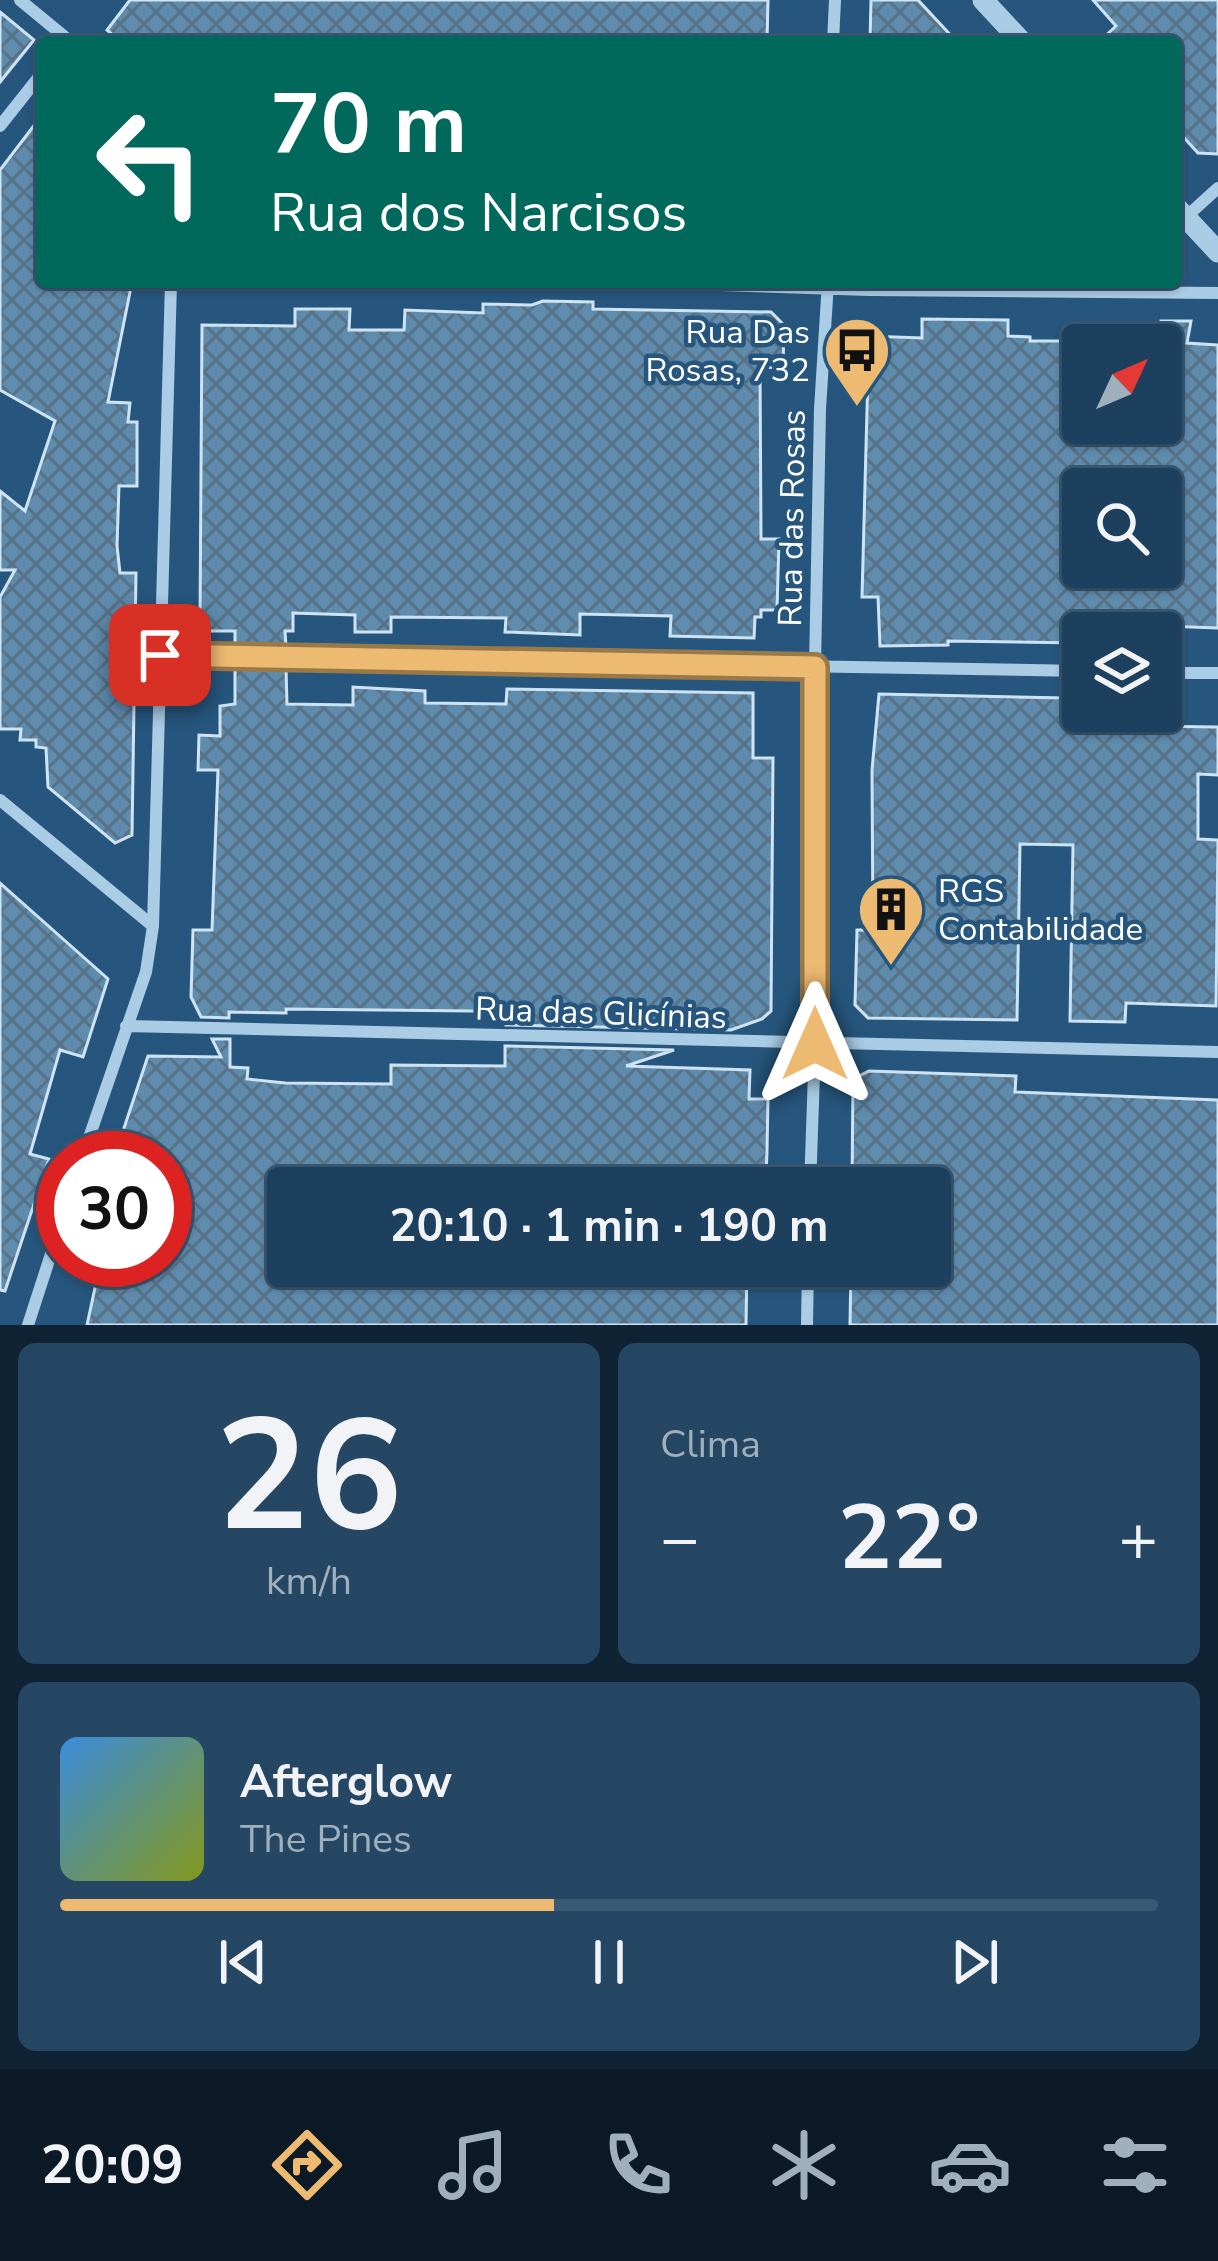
<!DOCTYPE html>
<html lang="pt">
<meta charset="utf-8">
<style>
:root{--surface:#1c405e;--page:#254764;--text:#f1f3f6;--muted:#a0afbc;--line:#3a5973;--accent:#edba71}
body{margin:0;font-family:"Nunito Sans",sans-serif;background:var(--page);color:var(--text);height:100vh;display:flex;flex-direction:column;font-size:45px;white-space:nowrap}
*{box-sizing:border-box;margin:0}
p{font-size:39px;color:var(--muted)}
.icon{flex:none;width:66px;height:66px;fill:none;stroke:currentColor;stroke-width:2;stroke-linecap:round;stroke-linejoin:round}
.map{position:relative;height:1325px;overflow:hidden}
.side{display:flex;flex-direction:column;gap:18px;padding:18px;background:#0f2334;flex:1}
.side>*{flex:none}
.guide{position:absolute;left:36px;top:36px;width:1146px;height:252px;border-radius:12px;box-shadow:0 3px 9px #0004,0 0 0 3px var(--line);background:#00695c;color:#fff;overflow:hidden}
.needle{width:78px;rotate:46deg}
.fabs{position:absolute;left:1062px;top:324px;display:grid;gap:24px}
.fabs a{display:grid;place-items:center;width:120px;height:120px;border-radius:12px;background:var(--surface);box-shadow:0 3px 9px #0004,0 0 0 3px var(--line);font-size:60px}
.speed{position:absolute;left:36px;top:1131px;display:flex;gap:24px;font-size:60px;font-weight:700;text-align:center}
.speed>*{display:grid;place-content:center;width:156px;height:156px;border-radius:50%;background:var(--surface);box-shadow:0 3px 9px #0004,0 0 0 3px var(--line);line-height:1}
.speed .limit{border:18px solid #d22;background:#fff;color:#111}
.pin{position:absolute;display:grid;place-items:center;width:102px;height:102px;color:#fff;margin:-51px;border-radius:24px;box-shadow:0 6px 18px #0006}
.me{position:absolute;width:132px;margin:-66px;rotate:0deg;stroke-linejoin:round;filter:drop-shadow(0 0 9px #0008)}
.turn{display:flex;align-items:center;gap:42px;height:252px;padding:0 36px;font-size:54px}
.turn .icon{width:156px;height:156px;stroke-width:2.5}
.turn b{display:block;font-size:84px;line-height:102px}
.big{font-size:90px;font-weight:700;line-height:1.1}
.side .tile{flex:1;display:flex;flex-direction:column;justify-content:center;gap:18px;min-width:0;padding:0 42px;border-radius:18px;background:var(--page)}
.side .dial{align-items:center;gap:0}
.dial b{font-size:156px;line-height:1}
.song{display:flex;align-items:center;gap:36px}
.cover{width:144px;height:144px;border-radius:18px;background:linear-gradient(135deg,hsl(210 70% 55%),hsl(70 70% 35%))}
.played{height:12px;border-radius:6px;background:linear-gradient(90deg,var(--accent) 45%,var(--line) 45%)}
.keys{display:flex;justify-content:space-around;direction:ltr}
.heat{display:flex;justify-content:space-between;align-items:center;font-size:66px;direction:ltr}
.side .tiles{flex:1;display:grid;gap:18px;grid-template-columns:1fr 1fr}
.tile:last-child{grid-column:span 2}
.trip{position:absolute;left:267px;top:1167px;width:684px;height:120px;border-radius:12px;background:var(--surface);box-shadow:0 3px 9px #0004,0 0 0 3px var(--line);font-weight:700;line-height:120px;text-align:center}
.tab-bar{display:flex;height:192px;justify-content:space-around;align-items:center;background:#0b1a26;color:var(--muted)}
.tab-bar .icon{width:84px;height:84px}
.tab-bar .active{color:var(--accent)}
.tab-bar b{font-size:54px;color:var(--text)}
.map>svg:first-child{display:block}
.building{fill:url(#building-cross-hatch);stroke:#cee4f4;stroke-width:3;fill-rule:evenodd}
.lines{fill:none;stroke-linecap:round;stroke-linejoin:round}
.minor{stroke:#abcce5;stroke-width:12}
.tertiary{stroke:#abcce5;stroke-width:21}
.route-casing{stroke:#9a7949;stroke-width:30}
.route{stroke:#edba71;stroke-width:21}
.labels{text-anchor:middle;stroke-width:9;stroke-linejoin:round;paint-order:stroke}
.poi-label{font-size:33px;fill:#fff;stroke:#26567d;text-anchor:end}
.street-label{font-size:33px;fill:#fff;stroke:#26567d}
</style>
<div class="map">
<svg width="1218" height="1325" viewBox="0 0 1218 1325">
<defs>
<pattern id="building-cross-hatch" width="8" height="8" patternUnits="userSpaceOnUse" patternTransform="scale(3)"><rect width="8" height="8" fill="#5f8bad"/><path d="M0 0l8 8M0 8l8-8" fill="none" stroke="#577286"/></pattern>
</defs>
<rect width="100%" height="100%" fill="#26567d"/>
<path class="building" d="M130 0H768L767 42H121L107 30Z
M871 0H918L957 42H870Z
M1093 0H1218V154L1198 153 1176 129V42H1099L1116 26Z
M0 12 34 40 0 82Z
M42 115V282H132L108 402 130 403 128 422H137V486H119L117 546 120 573H136L132 835 115 843 48 787 46 748 36 747V740H20L21 729H0V597L15 570H0V491L25 511 55 421 0 390V170Z
M543 301 593 302V309L771 312 784 325 783 368 760 367 761 539H779L777 610H761V617H755L754 638 670 636 671 616 580 614V635L505 632 506 618 391 617V632H355V615L293 613V631H285L286 647 235 646V631H210L200 620 202 325 295 326V309H350L349 330H404L405 310 483 313V304L532 305Z
M922 319 1008 320V336L1030 337V341H1083V423H1161V321H1191L1187 343 1218 345V628L1079 623 1078 643 948 641V645L880 646 878 597H862L869 336 922 338ZM1083 489H1161V568L1083 567Z
M235 667 286 668 287 704 353 705V687L425 691V703L506 704 507 689 753 693V758H773L771 1011 762 1019 731 1030 506 1025V1012L472 1011 286 1009V1013L229 1012V1018L201 1017 191 997 193 930H212L218 770H198L199 735 220 736V706L235 704Z
M879 694 1065 698V725L1218 727V775L1198 774V839L1218 840 1216 1006 1126 1003 1125 1022 1070 1021 1073 845 1020 844 1017 1020 868 1018 855 1005 857 930H873L872 770Z
M0 883 108 979 83 1057 60 1050 30 1154 49 1159 5 1291 0 1290Z
M212 1039H230V1067L248 1068 247 1079 285 1083 391 1084V1065L505 1066V1046L674 1050 626 1066 750 1070 749 1099H768L767 1151 766 1178H748V1188H408V1183L347 1181V1188H288V1266H747L746 1325H87L101 1260H165V1158H114L148 1056 221 1057Z
M869 1071 1016 1076 1015 1092 1218 1100V1325H850L851 1266H930V1188H852L853 1079Z"/>
<g class="lines">
<path class="minor" d="M20 0 71 42
M833 42 835 0
M0 126 42 73
M1186 217 1218 188
M632 282 869 290 1218 293
M160 655 1083 671
M1161 673H1218
M0 800 153 926
M126 1026 1218 1052
M82 1158 146 972 153 926 171 282
M810 1188 815 1044V667L820 409 828 282
M28 1325 63 1217
M807 1325 808 1266"/>
<path class="tertiary" d="M983 0 1022 42
M1176 207 1218 252"/>
</g>
<g class="lines">
<defs>
<path id="route" d="M160 655 815 667V1044"/>
</defs>
<use href="#route" class="route-casing"/>
<use href="#route" class="route"/>
</g>
<defs>
<symbol id="bus-pin" viewBox="-11 -11 22 30"><path d="M0 17L-7.5 6A9.5 9.5 0 1 1 7.5 6Z" fill="#edba71" stroke="#26567d"/><path d="M-5-6H5V4H4V6H2V4H-2V6H-4V4H-5ZM-3.5-4V0h7V-4ZM-3.5 1.2v1.5H-2V1.2ZM2 1.2v1.5H3.5V1.2Z" fill="#111"/></symbol>
<symbol id="building-pin" viewBox="-11 -11 22 30"><path d="M0 17L-7.5 6A9.5 9.5 0 1 1 7.5 6Z" fill="#edba71" stroke="#26567d"/><path d="M-4-6H4V6H1V3H-1V6H-4ZM-2.5-4.3h1.7v1.8h-1.7ZM.8-4.3h1.7v1.8H.8ZM-2.5-1h1.7V.8h-1.7ZM.8-1h1.7V.8H.8Z" fill="#111"/></symbol>
</defs>
<g fill-rule="evenodd">
<use href="#bus-pin" x="819" y="312" width="76" height="104"/>
<use href="#building-pin" x="853" y="871" width="76" height="104"/>
</g>
<g class="labels">
<g class="poi-label">
<text x="810" y="343">Rua Das<tspan x="810" dy="38">Rosas, 732</tspan></text>
<text x="938" y="902" text-anchor="start">RGS<tspan x="938" dy="38">Contabilidade</tspan></text>
</g>
<g class="street-label">
<text transform="translate(791 518) rotate(-89)" y="12">Rua das Rosas</text>
<text transform="translate(601 1012) rotate(2)" y="12">Rua das Glicínias</text>
</g>
</g>
</svg>
<div class="fabs">
<a><svg class="needle" viewBox="-14 -14 28 28"><path d="M0-13l5 13h-10z" fill="#e53935"/><path d="M0 13l5-13h-10z" fill="#a0afbc"/></svg></a>
<a><svg class="icon" aria-label="search" viewBox="0 0 24 24"><circle cx="10" cy="10" r="6"/><path d="M15 15l6 6"/></svg></a>
<a><svg class="icon" aria-label="layers" viewBox="0 0 24 24"><path d="M12 4l9 5-9 5-9-5zM3 14l9 5 9-5"/></svg></a>
</div>
<div class="speed"><div class="limit">30</div></div>
<div class="pin" style="left:160px;top:655px;background:#d93025"><svg class="icon" aria-label="arrive" viewBox="0 0 24 24"><path d="M6 21V4h12l-3 4 3 4H6"/></svg></div>
<svg class="me" style="left:815px;top:1044px" viewBox="-20 -20 40 40"><path d="M0-17L14 15 0 8-14 15z" fill="#edba71" stroke="#fff" stroke-width="4"/></svg>
<div class="trip">20:10 · 1 min · 190 m</div>
<div class="guide">
<div class="turn"><svg class="icon" aria-label="left" viewBox="0 0 24 24"><path d="M17 20v-9H6M10 6l-5 5 5 5"/></svg><div><b>70 m</b>Rua dos Narcisos</div></div>
</div>
</div>
<section class="side">
<div class="tiles">
<div class="tile dial"><b>26</b><p>km/h</p></div>
<div class="tile"><p>Clima</p>
<div class="heat"><a>−</a><b class="big">22°</b><a>+</a></div>
</div>
<div class="tile">
<div class="song"><i class="cover"></i><div><b>Afterglow</b><p>The Pines</p></div></div>
<div class="played"></div>
<div class="keys"><svg class="icon" aria-label="previous" viewBox="0 0 24 24"><path d="M18 5L8 12l10 7zM5 5v14"/></svg><svg class="icon" aria-label="pause" viewBox="0 0 24 24"><path d="M8 5v14M16 5v14"/></svg><svg class="icon" aria-label="next" viewBox="0 0 24 24"><path d="M6 5l10 7-10 7zM19 5v14"/></svg></div>
</div>
</div>
</section>
<nav class="tab-bar">
<b>20:09</b>
<svg class="icon active" aria-label="directions" viewBox="0 0 24 24"><path d="M12 3l9 9-9 9-9-9zM9 14v-3h6M13 9l2 2-2 2"/></svg>
<svg class="icon" aria-label="music" viewBox="0 0 24 24"><path d="M9 18V5l10-2v13"/><circle cx="6" cy="18" r="3"/><circle cx="16" cy="16" r="3"/></svg>
<svg class="icon" aria-label="phone" viewBox="0 0 24 24"><path d="M5 4h4l2 5-3 2q2 4 5 5l2-3 5 2v4C11 20 4 13 5 4z"/></svg>
<svg class="icon" aria-label="climate" viewBox="0 0 24 24"><path d="M12 3v18M4 7l16 10M4 17L20 7"/></svg>
<svg class="icon" aria-label="car" viewBox="0 0 24 24"><path d="M5 17H2v-5l4-1 3-4h7l3 4 3 1v5h-3M9 17h6M6 11h13"/><circle cx="7" cy="17" r="2"/><circle cx="17" cy="17" r="2"/></svg>
<svg class="icon" aria-label="filters" viewBox="0 0 24 24"><path d="M4 7h16M4 17h16"/><circle cx="9" cy="7" r="2"/><circle cx="15" cy="17" r="2"/></svg>
</nav>
